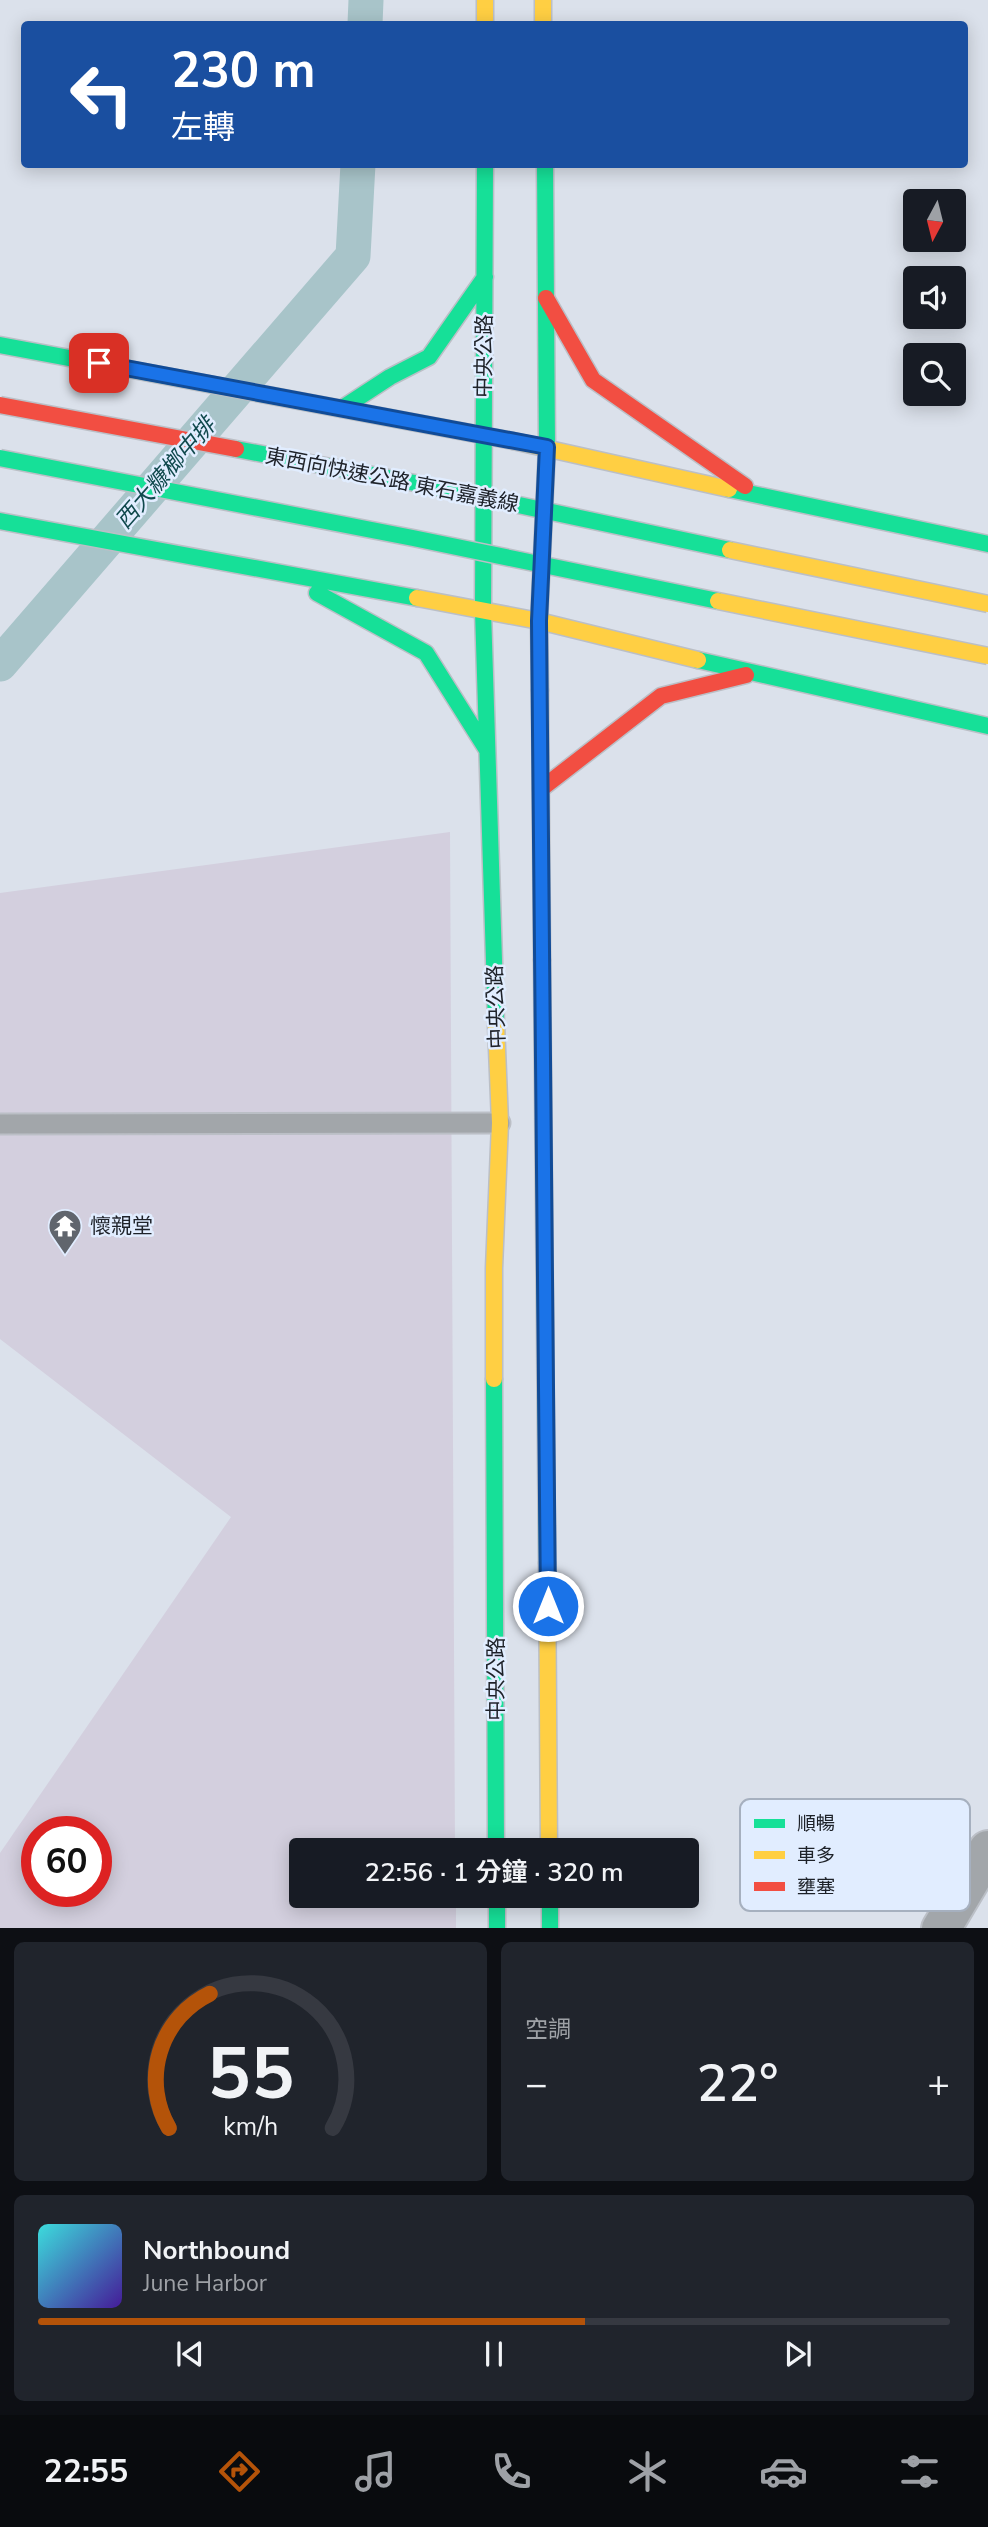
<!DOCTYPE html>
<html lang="zh-TW">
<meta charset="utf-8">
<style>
:root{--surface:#171b24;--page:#20242c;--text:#f1f3f6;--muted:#9ea1a6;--line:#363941;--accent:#b45309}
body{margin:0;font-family:"Nunito Sans","Noto Sans TC",sans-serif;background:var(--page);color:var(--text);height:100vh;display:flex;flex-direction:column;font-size:26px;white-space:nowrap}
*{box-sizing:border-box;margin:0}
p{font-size:23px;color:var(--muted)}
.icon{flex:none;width:38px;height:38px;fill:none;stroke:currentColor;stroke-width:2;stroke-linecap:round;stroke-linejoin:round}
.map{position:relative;height:1928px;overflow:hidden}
.details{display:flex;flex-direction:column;gap:14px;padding:14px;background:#0d0f14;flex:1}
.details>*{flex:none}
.hud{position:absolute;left:21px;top:21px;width:947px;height:147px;border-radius:7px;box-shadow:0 4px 18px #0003;background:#1a4fa0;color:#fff;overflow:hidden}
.needle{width:46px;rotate:187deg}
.tools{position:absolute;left:903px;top:189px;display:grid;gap:14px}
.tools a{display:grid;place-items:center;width:63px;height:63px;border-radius:7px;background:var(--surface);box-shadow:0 4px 18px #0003;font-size:35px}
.speed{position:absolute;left:21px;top:1816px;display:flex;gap:14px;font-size:35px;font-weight:700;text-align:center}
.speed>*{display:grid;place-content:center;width:91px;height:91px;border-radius:50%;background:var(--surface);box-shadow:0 4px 18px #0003;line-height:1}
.speed .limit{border:10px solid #d22;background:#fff;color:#111}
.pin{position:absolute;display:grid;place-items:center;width:60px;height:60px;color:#fff;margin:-30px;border-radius:14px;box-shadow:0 4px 10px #0006}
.me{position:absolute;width:77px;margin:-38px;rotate:0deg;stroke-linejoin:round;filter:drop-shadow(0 0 5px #0008)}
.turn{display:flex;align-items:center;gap:24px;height:147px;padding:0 35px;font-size:32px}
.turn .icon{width:91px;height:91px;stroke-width:2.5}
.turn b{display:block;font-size:49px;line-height:60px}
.big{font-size:52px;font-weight:600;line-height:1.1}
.details .tile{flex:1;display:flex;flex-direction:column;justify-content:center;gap:10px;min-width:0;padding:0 24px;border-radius:10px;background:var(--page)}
.details .dial{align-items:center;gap:0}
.dial svg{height:182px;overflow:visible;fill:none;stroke:var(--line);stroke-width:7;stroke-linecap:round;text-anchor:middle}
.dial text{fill:var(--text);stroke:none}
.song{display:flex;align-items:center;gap:21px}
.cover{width:84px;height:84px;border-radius:10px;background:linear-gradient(135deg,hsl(180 70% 55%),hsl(260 70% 35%))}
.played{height:7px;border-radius:4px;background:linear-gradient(90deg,var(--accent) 60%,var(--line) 60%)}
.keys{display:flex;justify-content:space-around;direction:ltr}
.heat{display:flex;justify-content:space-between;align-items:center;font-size:38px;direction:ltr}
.details .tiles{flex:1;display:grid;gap:14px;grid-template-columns:1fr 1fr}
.tile:last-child{grid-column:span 2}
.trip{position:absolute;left:289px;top:1838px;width:410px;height:70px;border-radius:7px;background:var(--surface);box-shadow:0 4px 18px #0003;font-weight:600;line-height:70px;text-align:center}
.menu{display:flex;height:112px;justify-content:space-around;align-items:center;background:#090b0e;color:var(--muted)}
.menu .icon{width:49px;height:49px}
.menu .on{color:var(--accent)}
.menu b{font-size:32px;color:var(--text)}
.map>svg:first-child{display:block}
.green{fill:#d3cfde;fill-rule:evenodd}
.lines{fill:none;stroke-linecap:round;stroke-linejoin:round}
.canal{stroke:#a8c4c9;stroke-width:35}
.lane-casing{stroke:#bbbfc6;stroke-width:23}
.street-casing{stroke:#bbbfc6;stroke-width:42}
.fast-casing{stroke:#bbbfc6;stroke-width:19}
.slow-casing{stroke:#bbbfc6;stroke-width:19}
.jam-casing{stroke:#bbbfc6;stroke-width:19}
.lane{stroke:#a2a6aa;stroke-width:19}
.street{stroke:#a2a6aa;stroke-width:38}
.fast{stroke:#16e098;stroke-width:16}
.slow{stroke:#ffcf43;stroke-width:16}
.jam{stroke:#f24e42;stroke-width:16}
.fast-bridge-casing{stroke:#bbbfc6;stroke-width:19;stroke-linecap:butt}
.slow-bridge-casing{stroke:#bbbfc6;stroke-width:19;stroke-linecap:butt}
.jam-bridge-casing{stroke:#bbbfc6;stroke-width:19;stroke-linecap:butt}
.fast-bridge{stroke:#16e098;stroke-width:16}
.slow-bridge{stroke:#ffcf43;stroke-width:16}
.jam-bridge{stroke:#f24e42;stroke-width:16}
.route-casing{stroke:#114b97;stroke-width:18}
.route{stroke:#1a73e8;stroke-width:12}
.labels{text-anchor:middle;stroke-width:5;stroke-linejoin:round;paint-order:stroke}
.street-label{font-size:21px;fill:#1e2229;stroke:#e1edff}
.poi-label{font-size:21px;fill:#1e2229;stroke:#e1edff;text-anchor:start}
.water-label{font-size:23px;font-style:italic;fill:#10494d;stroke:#e1edff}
.key{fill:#e1edff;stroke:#a6b0bf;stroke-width:2}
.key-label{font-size:19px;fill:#1e2229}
</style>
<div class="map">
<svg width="988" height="1929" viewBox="0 0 988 1929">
<rect width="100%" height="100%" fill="#dbe1eb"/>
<path class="green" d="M450 832 455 1850H301V1895H456V1928H0V1853L231 1517 0 1339V893ZM37 1832H96V1892H37Z"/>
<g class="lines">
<path class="canal" d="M365 24 366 0
M0 664 353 256 358 164"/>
<defs>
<path id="lane" d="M0 1124 500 1123"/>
<path id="street" d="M941 1929 988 1850"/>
<path id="fast" d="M485 164 483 611 496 1024
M0 345 513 441
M341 409 390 377 429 357 485 277
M729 489 988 544
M0 521 417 598
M317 593 426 653 487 750
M698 660 988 726
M540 690 539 621 547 447 545 164
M542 960 547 1563
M494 1379 496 1850
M497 1895V1929
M550 1895V1929"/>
<path id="slow" d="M485 0V24
M543 0V24
M513 441 729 489
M417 598 539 621 698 660
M540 690 542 960
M494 1379V1268L500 1123 496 1024
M547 1563 549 1850"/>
<path id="jam" d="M546 298 593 380 745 486
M541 789 661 696 746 675"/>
</defs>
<use href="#lane" class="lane-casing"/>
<use href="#street" class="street-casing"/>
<use href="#fast" class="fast-casing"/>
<use href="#slow" class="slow-casing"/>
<use href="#jam" class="jam-casing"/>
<use href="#lane" class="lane"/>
<use href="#street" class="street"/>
<use href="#fast" class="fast"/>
<use href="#slow" class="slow"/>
<use href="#jam" class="jam"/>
<defs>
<path id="fast-bridge" d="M236 449 420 484 730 550
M0 458 413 538 718 601"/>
<path id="slow-bridge" d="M730 550 988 604
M718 601 988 656"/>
<path id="jam-bridge" d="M0 405 236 449"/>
</defs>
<use href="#fast-bridge" class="fast-bridge-casing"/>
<use href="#slow-bridge" class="slow-bridge-casing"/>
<use href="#jam-bridge" class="jam-bridge-casing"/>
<use href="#fast-bridge" class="fast-bridge"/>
<use href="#slow-bridge" class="slow-bridge"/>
<use href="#jam-bridge" class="jam-bridge"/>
</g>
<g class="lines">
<defs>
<path id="route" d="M99 363 547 447 539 621 548 1606"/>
</defs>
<use href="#route" class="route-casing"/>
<use href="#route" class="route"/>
</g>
<defs>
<symbol id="temple-pin" viewBox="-11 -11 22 30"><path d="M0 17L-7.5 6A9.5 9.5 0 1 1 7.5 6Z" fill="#60656d" stroke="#e1edff"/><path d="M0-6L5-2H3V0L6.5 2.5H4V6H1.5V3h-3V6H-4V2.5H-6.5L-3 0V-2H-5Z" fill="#fff"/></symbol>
</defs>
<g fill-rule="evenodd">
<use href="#temple-pin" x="46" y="1207" width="38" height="52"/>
</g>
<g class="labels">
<g class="street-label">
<text transform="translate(484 356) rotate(-89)" y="7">中央公路</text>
<text transform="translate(392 480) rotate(11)" y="7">東西向快速公路 東石嘉義線</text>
<text transform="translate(496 1007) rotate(-92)" y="7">中央公路</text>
<text transform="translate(496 1679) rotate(-90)" y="7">中央公路</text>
</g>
<g class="poi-label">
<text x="90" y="1233">懷親堂</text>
</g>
<g class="water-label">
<text transform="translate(165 473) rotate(-49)" y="8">西大糠榔中排</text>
</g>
</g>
<rect x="740" y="1799" width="230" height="112" rx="10" class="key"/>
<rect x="754" y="1819" width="31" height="9" fill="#16e098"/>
<rect x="754" y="1851" width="31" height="8" fill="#ffcf43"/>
<rect x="754" y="1882" width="31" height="9" fill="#f24e42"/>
<g class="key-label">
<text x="797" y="1830">順暢</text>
<text x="797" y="1862">車多</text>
<text x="797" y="1893">壅塞</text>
</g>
</svg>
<div class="tools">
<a><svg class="needle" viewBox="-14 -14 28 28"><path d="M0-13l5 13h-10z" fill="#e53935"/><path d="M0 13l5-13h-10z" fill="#9ea1a6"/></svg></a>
<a><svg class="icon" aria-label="sound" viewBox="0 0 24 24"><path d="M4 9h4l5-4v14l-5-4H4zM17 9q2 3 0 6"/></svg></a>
<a><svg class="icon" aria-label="search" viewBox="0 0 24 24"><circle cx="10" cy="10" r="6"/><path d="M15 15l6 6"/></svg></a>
</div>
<div class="speed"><div class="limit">60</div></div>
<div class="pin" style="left:99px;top:363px;background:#d93025"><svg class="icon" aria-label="arrive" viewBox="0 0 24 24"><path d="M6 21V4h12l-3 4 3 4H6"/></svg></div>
<svg class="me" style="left:548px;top:1606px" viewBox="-20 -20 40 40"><circle r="17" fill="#1a73e8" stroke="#fff" stroke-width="3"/><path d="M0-11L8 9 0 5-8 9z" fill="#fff"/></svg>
<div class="trip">22:56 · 1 分鐘 · 320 m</div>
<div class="hud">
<div class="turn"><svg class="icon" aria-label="left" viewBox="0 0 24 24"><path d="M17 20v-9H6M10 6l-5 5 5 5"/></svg><div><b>230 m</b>左轉</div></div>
</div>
</div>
<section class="details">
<div class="tiles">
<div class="tile dial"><svg viewBox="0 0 100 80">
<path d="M14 69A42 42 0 1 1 86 69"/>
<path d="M14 69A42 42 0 0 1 32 10" stroke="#b45309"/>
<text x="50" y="56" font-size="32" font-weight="700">55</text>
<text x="50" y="72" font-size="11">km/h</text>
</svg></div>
<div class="tile"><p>空調</p>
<div class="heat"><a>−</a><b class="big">22°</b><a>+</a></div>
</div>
<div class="tile">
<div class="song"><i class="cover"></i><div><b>Northbound</b><p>June Harbor</p></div></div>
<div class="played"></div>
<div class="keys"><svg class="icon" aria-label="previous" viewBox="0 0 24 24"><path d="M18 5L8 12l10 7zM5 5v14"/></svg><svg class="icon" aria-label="pause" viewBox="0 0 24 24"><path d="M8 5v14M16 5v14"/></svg><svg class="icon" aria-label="next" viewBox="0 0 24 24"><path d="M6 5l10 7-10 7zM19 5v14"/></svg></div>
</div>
</div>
</section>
<nav class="menu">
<b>22:55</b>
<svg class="icon on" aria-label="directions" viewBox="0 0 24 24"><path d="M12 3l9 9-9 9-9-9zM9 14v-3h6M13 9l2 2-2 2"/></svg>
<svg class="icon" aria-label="music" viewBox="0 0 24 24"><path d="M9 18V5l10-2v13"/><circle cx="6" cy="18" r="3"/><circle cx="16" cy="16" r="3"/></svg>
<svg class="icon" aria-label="phone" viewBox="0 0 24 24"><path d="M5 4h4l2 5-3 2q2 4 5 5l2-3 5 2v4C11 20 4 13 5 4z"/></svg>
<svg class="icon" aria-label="climate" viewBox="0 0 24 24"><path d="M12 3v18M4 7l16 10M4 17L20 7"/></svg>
<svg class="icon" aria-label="car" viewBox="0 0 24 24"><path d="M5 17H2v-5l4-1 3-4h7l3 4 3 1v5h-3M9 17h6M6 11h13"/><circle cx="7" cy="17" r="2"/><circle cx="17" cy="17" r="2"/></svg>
<svg class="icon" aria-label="filters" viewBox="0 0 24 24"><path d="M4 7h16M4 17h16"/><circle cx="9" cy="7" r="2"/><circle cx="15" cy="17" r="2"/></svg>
</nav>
